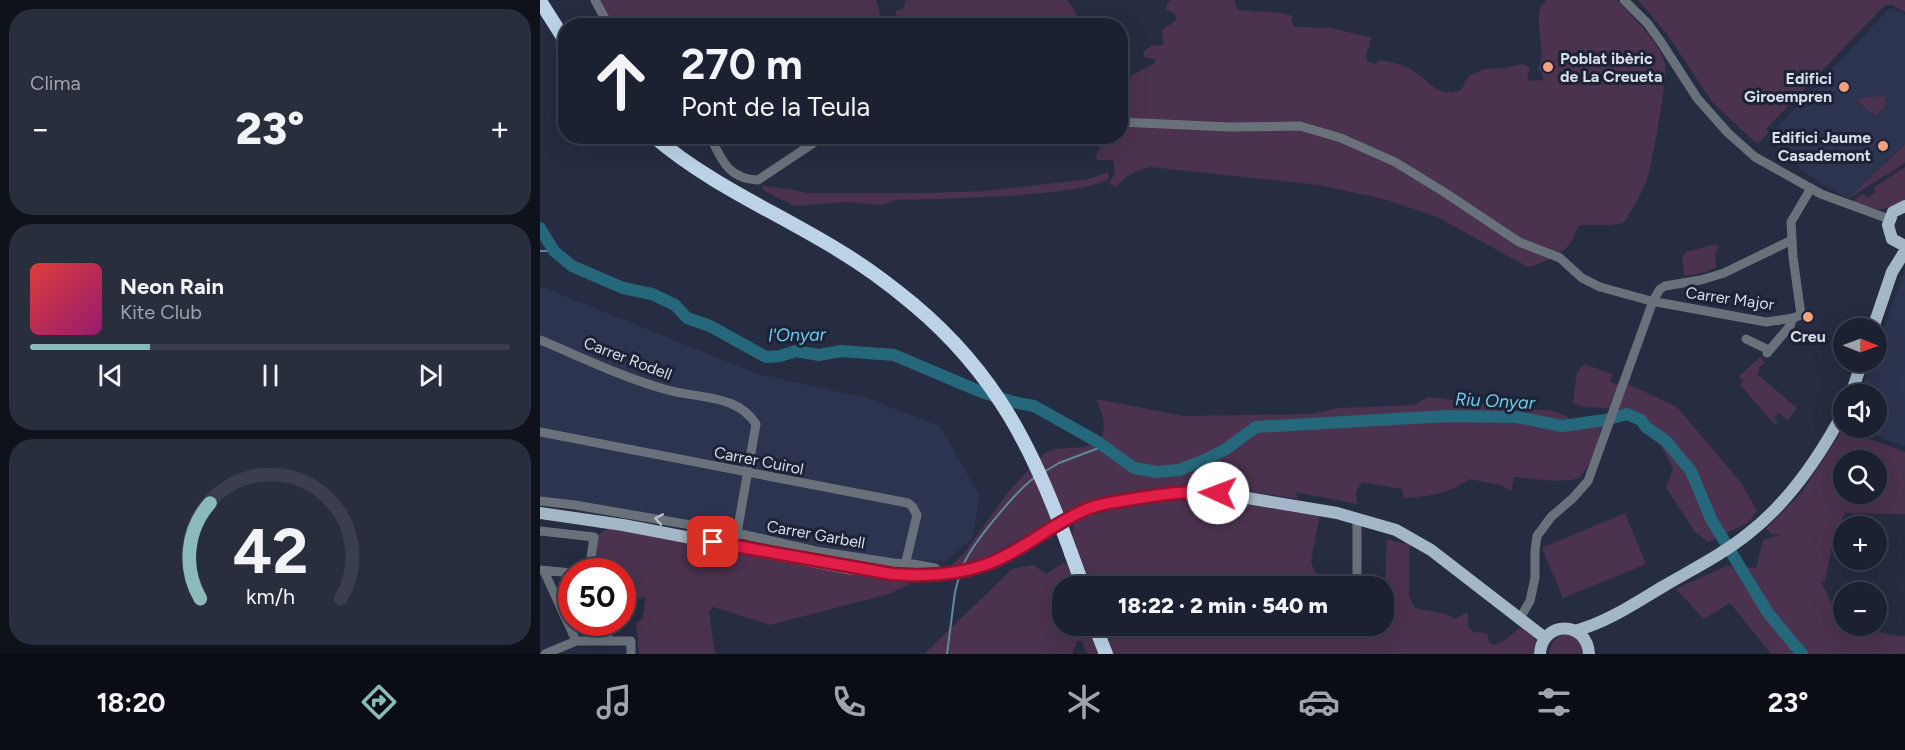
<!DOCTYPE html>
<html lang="es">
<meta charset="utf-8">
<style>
:root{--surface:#1c2131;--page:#292e3d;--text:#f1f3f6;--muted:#a0a3ab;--line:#3a3e4d;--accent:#8bbbb9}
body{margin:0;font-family:Figtree,sans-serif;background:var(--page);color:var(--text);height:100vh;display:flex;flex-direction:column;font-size:22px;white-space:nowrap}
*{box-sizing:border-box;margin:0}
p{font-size:20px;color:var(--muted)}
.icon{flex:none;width:33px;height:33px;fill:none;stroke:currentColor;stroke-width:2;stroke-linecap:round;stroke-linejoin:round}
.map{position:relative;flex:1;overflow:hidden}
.details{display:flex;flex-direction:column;gap:9px;padding:9px;background:#0f121b;width:540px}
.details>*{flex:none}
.guide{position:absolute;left:18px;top:18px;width:570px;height:126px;border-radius:24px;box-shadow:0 6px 24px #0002,0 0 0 2px var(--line);background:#1c2131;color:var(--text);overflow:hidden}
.needle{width:39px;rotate:91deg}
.tools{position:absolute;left:1293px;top:318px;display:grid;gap:12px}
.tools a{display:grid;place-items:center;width:54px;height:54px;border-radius:50%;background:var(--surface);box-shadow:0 6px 24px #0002,0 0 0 2px var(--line);font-size:30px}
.speed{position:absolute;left:18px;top:558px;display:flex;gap:12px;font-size:30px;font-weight:700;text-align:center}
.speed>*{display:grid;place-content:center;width:78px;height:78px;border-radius:50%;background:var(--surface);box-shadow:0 6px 24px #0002,0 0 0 2px var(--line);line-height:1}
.speed .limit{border:9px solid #d22;background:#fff;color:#111}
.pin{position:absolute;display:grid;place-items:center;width:51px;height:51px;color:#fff;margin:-26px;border-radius:12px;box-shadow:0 3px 9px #0006}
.me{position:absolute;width:66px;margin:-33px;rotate:272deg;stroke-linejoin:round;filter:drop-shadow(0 0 4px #0008)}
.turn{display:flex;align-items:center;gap:21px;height:126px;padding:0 24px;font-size:27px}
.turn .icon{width:78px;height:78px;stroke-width:2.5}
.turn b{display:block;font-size:42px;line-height:51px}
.big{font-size:45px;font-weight:800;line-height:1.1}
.details .widget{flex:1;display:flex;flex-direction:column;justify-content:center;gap:9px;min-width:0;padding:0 21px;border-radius:24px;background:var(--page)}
.details .dial{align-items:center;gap:0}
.dial svg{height:156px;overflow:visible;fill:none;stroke:var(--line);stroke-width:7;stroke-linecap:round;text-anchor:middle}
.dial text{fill:var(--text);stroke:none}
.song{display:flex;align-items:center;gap:18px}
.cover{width:72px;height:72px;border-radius:9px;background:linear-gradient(135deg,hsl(0 70% 55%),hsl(320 70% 35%))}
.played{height:6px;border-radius:3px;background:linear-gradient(90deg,var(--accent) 25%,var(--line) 25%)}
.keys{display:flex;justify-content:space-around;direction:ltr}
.heat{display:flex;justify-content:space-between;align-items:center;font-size:33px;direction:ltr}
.trip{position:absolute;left:512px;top:576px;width:342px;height:60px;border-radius:24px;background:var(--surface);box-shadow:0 6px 24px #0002,0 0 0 2px var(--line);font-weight:800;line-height:60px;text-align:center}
.dock{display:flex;height:96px;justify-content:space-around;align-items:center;background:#0b0d14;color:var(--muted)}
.dock .icon{width:42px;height:42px}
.dock .selected{color:var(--accent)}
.dock b{font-size:27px;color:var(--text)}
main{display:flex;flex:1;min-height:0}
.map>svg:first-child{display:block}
.built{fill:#2d344f}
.green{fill:#4b324e;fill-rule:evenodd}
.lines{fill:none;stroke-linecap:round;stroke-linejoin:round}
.stream{stroke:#5b8b9d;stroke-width:2}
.river{stroke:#25687b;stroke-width:12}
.minor{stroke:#69727b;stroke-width:9}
.major{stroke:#a4b7c8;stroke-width:12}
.highway{stroke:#bbd2e7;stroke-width:14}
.highway-bridge{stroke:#bbd2e7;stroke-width:14}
.oneway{stroke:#b7bec9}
.route-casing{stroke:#92132f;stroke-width:15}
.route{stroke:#e11d48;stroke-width:10}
.poi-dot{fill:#f3a081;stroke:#1d2336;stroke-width:2}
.labels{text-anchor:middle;stroke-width:6;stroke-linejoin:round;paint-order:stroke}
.poi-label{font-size:16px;font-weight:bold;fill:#d9deeb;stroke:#1d2336;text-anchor:end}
.street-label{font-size:16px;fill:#d9deeb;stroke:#1d2336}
.water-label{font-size:18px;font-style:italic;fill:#6aceec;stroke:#1d2336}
</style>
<main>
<section class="details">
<div class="widget"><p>Clima</p>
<div class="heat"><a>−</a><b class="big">23°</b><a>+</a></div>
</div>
<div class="widget">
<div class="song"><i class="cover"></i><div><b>Neon Rain</b><p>Kite Club</p></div></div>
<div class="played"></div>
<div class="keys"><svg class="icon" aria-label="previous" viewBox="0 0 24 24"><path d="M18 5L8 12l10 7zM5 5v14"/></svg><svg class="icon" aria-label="pause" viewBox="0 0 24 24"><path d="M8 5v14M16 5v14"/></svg><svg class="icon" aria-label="next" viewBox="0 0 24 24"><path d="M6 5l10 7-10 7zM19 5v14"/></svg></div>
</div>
<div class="widget dial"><svg viewBox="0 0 100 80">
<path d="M14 69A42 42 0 1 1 86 69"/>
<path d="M14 69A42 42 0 0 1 19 20" stroke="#8bbbb9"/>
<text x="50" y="56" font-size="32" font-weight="700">42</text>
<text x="50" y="72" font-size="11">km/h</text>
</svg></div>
</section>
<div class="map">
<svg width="1365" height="654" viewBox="0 0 1365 654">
<rect width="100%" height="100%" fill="#262c41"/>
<path class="built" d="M1350 8 1365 15V144L1308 199 1268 175 1227 138Z
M1365 268V446L1314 428H1336V394H1320L1331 362H1336L1337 347Z
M0 286 218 374 327 398 399 426 440 496 432 539 406 561 355 560 35 502 0 499Z"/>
<path class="green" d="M55 0H336L341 17 348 25H61Z
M366 0H527L533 7 541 25H364L355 13 357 10 363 9Z
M630 0H694L698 10 741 13 753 16 751 21 755 27 791 28 833 38 830 40 829 49 826 53 827 61 834 64 840 60C850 62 862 64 872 70 891 81 895 98 921 90L929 76 944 69 964 68 983 64 990 68 987 78 989 81 1003 80 1002 74 998 68C1009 50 988 12 1007 0H1077C1091 16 1120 42 1125 63 1128 78 1113 155 1109 173 1104 191 1093 207 1084 223L1070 225H1040C1035 230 1035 236 1031 242 1024 254 1001 264 988 267L895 216 844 199 779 185 610 167C597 171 586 174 577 187L569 184 575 173 573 160H557L556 156 560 147 557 137 580 136 581 81 615 63V59L604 57V51L612 45 620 46 623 44 622 30 636 20 635 14 626 10V6Z
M1098 0H1365V12L1352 5H1345L1226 129 1229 133 1217 144 1172 102 1127 34Z
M1349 95 1344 101 1347 104 1336 116 1331 112 1329 113V110H1326V107H1323L1324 105H1320L1321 102H1318L1317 99H1314Z
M1365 144V163L1308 199Z
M1365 167V200C1340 214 1338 210 1312 201L1323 194 1327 198 1336 192 1333 188Z
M568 172 569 177C554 197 390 199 357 200L341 205 307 202 255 206 225 191 221 185C236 189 252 188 267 193H385L446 191 549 179Z
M1176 244 1179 247 1175 254 1176 267 1165 272 1144 276 1142 257 1146 252Z
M1220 357 1225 363 1218 368 1220 371 1217 374 1257 408 1248 420 1239 413 1234 418 1238 422 1235 425 1200 385 1203 381 1199 376Z
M1044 364 1072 374 1070 382 1079 385 1084 382 1137 407 1202 484 1217 511 1209 522 1168 542 1154 531 1126 487 1133 469 1109 422 1092 412 1069 408 1044 407 1033 403 1037 372Z
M888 397 942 404 975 401 988 410H1010L1026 416 1041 428 1062 425C1059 438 1050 468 1040 477 1029 485 988 478 974 477L971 491 960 485 930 479C910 493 888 497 864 498L862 489 822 482 816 492 817 504 755 492 759 499 660 484 600 490 552 501 525 513 448 557 410 567 425 552 468 492 504 454 514 449 545 447 560 440C568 426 562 412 556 399L644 416 771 414 799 408 874 405Z
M1303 429 1365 452V514L1305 513 1293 542 1285 581H1281L1293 607 1303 615 1304 626C1325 626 1343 636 1365 636V654H1231L1190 603 1164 619 1136 589 1186 566 1216 568 1223 540 1240 535 1231 534 1226 529 1262 492ZM1304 460H1336V494H1304Z
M663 497 780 514 771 561 779 586H548L532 538 534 522C575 505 619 501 663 497Z
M1085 513 1106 564 1023 598 1002 548Z
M76 523 308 568 370 584 349 594 230 625 173 607 169 612 175 654H99L96 623 102 619 106 598H96L83 581 82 572 68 571 55 563 58 535Z
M847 539 864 544 868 541 872 546 869 547V596L875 608 905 614 915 619 926 613H928V627L933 632 947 633 949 642 953 645C968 642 972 631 981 628 994 633 997 641 999 654H572L561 626H843Z
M523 563 528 565 536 586H522V626H550L559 654H547L542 641H537L532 654H384L472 569 494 565 506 574Z
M1030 634 1037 637 1046 654H1009C1010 641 1017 635 1030 634Z"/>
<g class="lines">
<path class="stream" d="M0 251H14
M504 472 519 463 564 446
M423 566C430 546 476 491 494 478
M407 654 415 592 419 577"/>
<path class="river" d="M0 228 14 251 32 266 83 288 112 294 135 305 147 318 170 326 226 357 240 356 256 351 279 355 301 351 354 355 439 391 473 402 494 406 558 442 594 468 617 472 639 470 667 459 686 449 716 427 908 416 977 417 1022 426 1065 420 1087 414 1101 420 1106 427 1126 441 1151 471 1171 519 1228 613 1262 654"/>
<path class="minor" d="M55 0 69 26
M1084 0 1108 24 1121 42 1157 98 1188 133 1215 157 1281 194 1349 219
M580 122 689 127 760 126 801 138 855 162 904 192 979 242 1020 258 1042 278 1060 287 1111 301 1226 322 1253 318 1261 315 1253 257 1251 222 1271 188
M170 136C181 159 188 179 218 180L284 136
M1206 339 1229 350
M0 340C41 357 82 377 124 389 146 396 171 395 192 404 202 408 210 415 216 424L196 539
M1227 353 1250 326 1253 318
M0 432 368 503 372 506 377 515 365 565
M0 501 35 505 197 533 276 551 354 563 373 564 395 568 403 575
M817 518V586
M0 531 54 537 49 572
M0 570 32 573
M4 571 36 641
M980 618 990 601 995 578V550L997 536 1011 517 1033 498 1048 481 1113 301 1120 289 1125 286 1161 280 1184 273 1252 240
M67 622 68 641
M5 654 36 641H91V654"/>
<path class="major" d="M1365 206 1353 212 1348 225 1352 239 1365 246
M1333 328 1352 272 1365 251
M1311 394 1322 362
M0 513 83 525 308 568 380 576 403 575 433 569 456 561 531 517 561 505 638 492 678 493 797 513 856 530 891 550 1005 638
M1035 631C1068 622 1095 603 1124 586 1153 569 1183 554 1209 533 1250 501 1280 456 1304 411
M1000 654C1002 620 1047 620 1049 654"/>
<path class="highway" d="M0 1 26 42
M113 136C169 184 236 212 298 250 325 266 349 284 373 304
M531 553 543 586
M555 626 566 654"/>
<path class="highway-bridge" d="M373 304C457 374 495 452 531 553"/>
</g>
<defs><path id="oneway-chevron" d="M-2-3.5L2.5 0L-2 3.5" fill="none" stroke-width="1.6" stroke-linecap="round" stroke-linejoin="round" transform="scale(1.5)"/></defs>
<use class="oneway" href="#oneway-chevron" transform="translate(119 519) rotate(-170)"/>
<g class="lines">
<defs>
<path id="route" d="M173 542 352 574C387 577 422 575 455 561 487 547 514 523 547 509 560 504 574 502 587 500 618 495 647 490 678 493"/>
</defs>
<use href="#route" class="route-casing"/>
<use href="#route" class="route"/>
</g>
<g class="poi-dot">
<circle cx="1008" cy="67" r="6"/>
<circle cx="1304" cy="87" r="6"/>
<circle cx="1343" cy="146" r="6"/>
<circle cx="1268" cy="317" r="6"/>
</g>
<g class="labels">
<g class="poi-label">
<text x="1020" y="64" text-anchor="start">Poblat ibèric<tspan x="1020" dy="18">de La Creueta</tspan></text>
<text x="1292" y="84">Edifici<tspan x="1292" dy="18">Giroempren</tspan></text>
<text x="1331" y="143">Edifici Jaume<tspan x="1331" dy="18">Casademont</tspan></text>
<text x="1268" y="342" text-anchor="middle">Creu</text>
</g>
<g class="street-label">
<text transform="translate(1190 298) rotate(8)" y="6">Carrer Major</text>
<text transform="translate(88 358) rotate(21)" y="6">Carrer Rodell</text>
<text transform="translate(219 460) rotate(11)" y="6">Carrer Cuirol</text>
<text transform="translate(276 534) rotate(10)" y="6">Carrer Garbell</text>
</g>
<g class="water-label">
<text transform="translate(257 335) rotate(-1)" y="6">l'Onyar</text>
<text transform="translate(955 401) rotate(3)" y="6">Riu Onyar</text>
</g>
</g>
</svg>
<div class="tools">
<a><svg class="needle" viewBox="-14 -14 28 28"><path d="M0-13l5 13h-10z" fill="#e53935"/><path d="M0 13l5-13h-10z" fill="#a0a3ab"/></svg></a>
<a><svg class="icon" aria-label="sound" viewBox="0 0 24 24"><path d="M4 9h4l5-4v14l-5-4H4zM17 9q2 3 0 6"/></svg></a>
<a><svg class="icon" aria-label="search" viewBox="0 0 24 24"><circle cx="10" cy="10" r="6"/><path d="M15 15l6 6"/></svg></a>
<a>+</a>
<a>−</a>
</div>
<div class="speed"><div class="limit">50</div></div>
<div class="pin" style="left:173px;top:542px;background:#d93025"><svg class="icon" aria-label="arrive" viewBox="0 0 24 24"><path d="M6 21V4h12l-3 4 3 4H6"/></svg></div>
<svg class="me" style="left:678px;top:493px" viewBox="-20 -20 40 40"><circle r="19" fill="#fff"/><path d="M0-13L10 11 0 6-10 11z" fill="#e11d48"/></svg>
<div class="trip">18:22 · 2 min · 540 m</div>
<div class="guide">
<div class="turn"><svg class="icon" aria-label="ahead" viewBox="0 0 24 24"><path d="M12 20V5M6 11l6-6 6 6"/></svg><div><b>270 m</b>Pont de la Teula</div></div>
</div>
</div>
</main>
<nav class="dock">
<b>18:20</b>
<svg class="icon selected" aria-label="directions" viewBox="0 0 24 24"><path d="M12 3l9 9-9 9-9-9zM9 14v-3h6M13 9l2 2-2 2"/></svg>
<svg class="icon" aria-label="music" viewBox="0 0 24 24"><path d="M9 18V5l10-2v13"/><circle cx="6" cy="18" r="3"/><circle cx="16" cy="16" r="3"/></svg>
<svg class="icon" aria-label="phone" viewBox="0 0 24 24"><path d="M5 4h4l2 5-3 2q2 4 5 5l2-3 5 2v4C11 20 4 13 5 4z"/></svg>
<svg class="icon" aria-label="climate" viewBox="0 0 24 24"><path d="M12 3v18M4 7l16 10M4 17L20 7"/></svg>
<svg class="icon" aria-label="car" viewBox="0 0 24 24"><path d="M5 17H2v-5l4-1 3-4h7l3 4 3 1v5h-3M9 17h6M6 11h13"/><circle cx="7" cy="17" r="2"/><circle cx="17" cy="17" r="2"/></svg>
<svg class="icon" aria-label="filters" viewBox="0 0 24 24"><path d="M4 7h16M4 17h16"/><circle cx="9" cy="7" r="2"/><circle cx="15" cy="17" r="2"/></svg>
<b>23°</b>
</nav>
